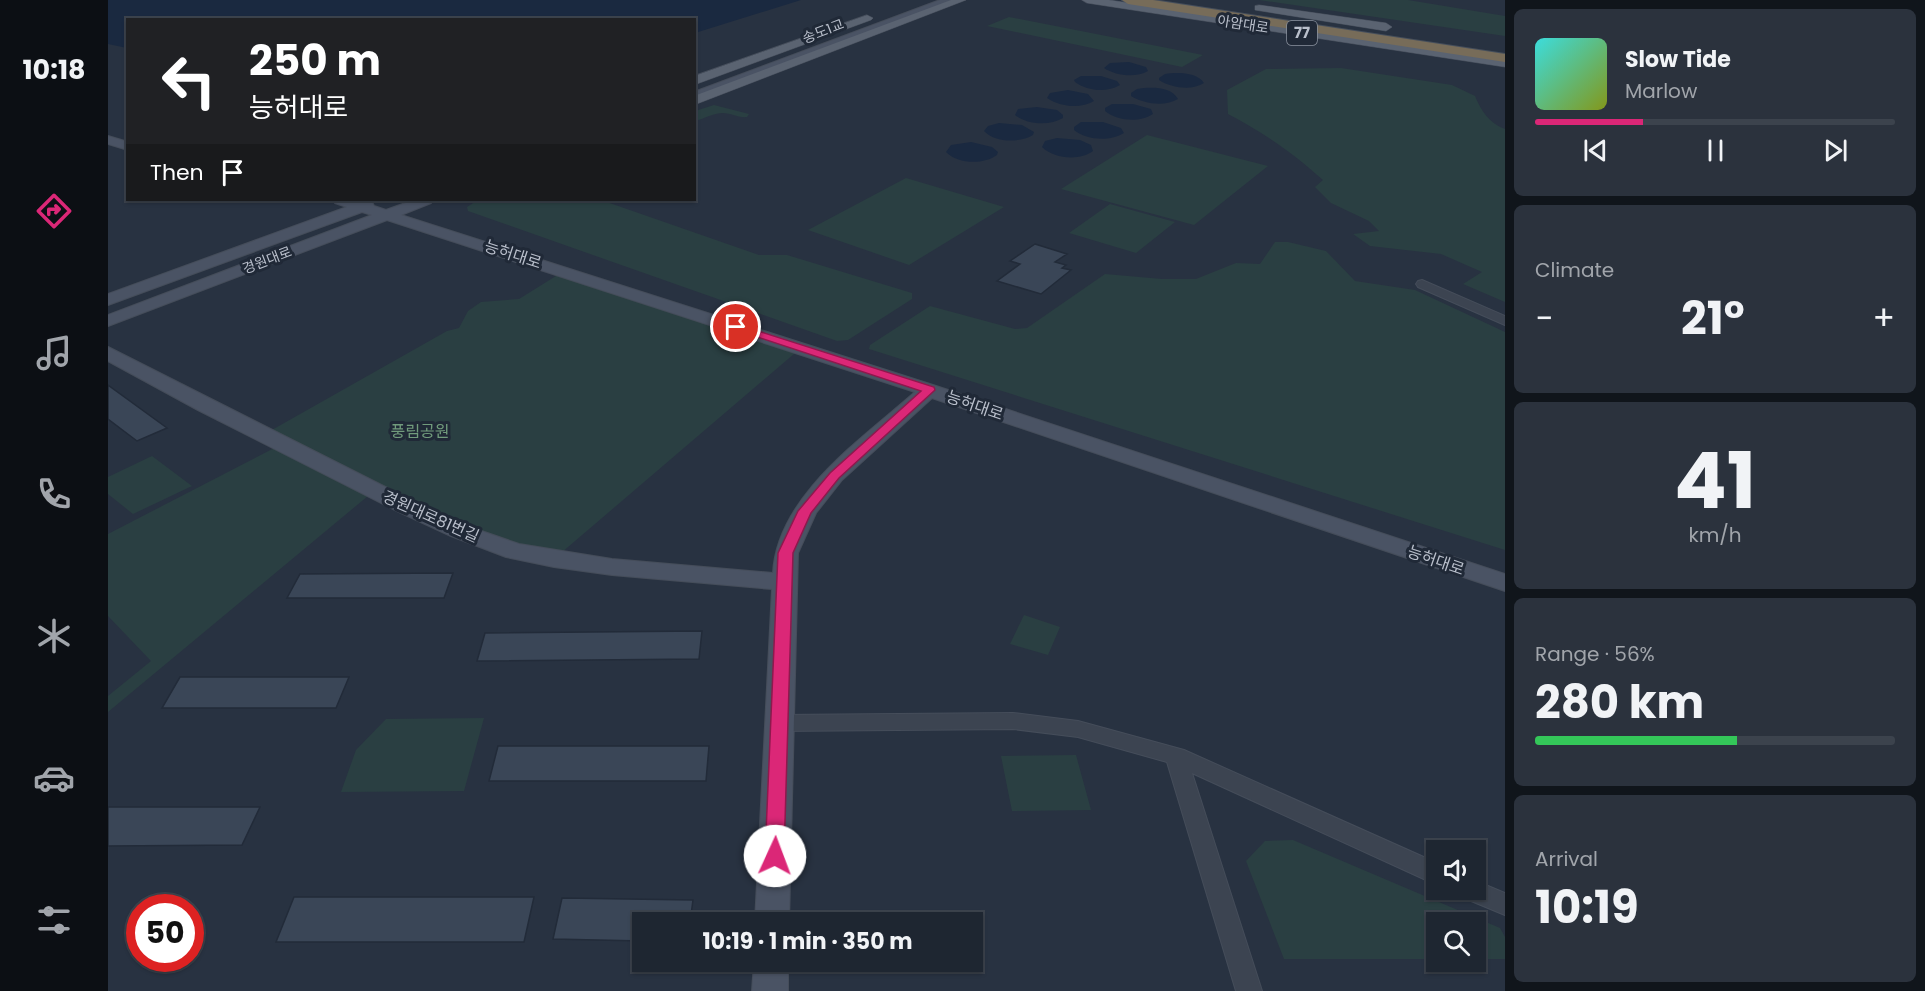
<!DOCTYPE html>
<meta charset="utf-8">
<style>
:root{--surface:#1e2631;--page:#2b323d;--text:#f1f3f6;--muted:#a1a5ab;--line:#3c434d;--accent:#db2777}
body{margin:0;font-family:Poppins,"Noto Sans KR",sans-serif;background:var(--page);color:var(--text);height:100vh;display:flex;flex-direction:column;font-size:22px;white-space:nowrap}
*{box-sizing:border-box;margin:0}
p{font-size:20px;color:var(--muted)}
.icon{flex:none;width:33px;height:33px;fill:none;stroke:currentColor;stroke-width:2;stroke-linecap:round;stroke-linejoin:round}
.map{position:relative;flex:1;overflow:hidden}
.side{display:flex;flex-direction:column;gap:9px;padding:9px;background:#10151b;width:420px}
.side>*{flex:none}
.hud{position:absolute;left:18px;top:18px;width:570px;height:183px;border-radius:0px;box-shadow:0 2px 4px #0004,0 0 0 2px var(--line);background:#202124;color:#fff;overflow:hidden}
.controls{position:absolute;left:1318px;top:840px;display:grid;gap:12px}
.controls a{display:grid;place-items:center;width:60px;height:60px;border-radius:0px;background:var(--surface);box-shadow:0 2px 4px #0004,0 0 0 2px var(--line);font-size:30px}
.speed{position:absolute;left:18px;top:894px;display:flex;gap:12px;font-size:30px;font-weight:700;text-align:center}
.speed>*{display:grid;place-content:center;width:78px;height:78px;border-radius:50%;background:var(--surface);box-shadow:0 2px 4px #0004,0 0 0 2px var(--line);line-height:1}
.speed .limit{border:9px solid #d22;background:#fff;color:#111}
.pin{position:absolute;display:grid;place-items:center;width:51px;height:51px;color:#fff;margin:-26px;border:3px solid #fff;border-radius:50%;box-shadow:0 2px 6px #0007}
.me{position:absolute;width:66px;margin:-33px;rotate:2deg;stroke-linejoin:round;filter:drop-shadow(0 0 4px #0008)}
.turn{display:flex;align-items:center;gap:21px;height:126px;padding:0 24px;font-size:27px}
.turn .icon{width:78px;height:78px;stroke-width:2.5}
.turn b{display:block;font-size:42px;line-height:51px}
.then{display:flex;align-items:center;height:57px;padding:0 24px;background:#0003;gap:12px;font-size:22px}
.big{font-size:45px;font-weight:700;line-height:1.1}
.side .tile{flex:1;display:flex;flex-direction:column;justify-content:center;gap:9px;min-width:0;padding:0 21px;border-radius:9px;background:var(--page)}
.side .dial{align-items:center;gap:0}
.dial b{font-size:78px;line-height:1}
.song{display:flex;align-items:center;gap:18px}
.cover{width:72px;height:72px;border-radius:9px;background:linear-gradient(135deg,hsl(180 70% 55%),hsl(70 70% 35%))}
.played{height:6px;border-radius:3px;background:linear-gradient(90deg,var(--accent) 30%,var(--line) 30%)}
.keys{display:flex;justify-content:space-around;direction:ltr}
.heat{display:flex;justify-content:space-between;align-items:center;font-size:33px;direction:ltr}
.charge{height:9px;border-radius:4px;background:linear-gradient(90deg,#34c759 56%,var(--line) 0)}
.trip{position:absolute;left:524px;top:912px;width:351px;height:60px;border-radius:0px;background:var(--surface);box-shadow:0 2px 4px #0004,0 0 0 2px var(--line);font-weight:700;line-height:60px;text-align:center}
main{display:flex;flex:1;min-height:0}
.dock{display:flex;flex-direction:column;width:108px;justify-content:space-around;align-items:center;background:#0c0f14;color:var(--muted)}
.dock .icon{width:42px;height:42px}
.dock .on{color:var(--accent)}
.dock b{font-size:27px;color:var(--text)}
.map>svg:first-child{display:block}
.green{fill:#2a3f42}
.water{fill:#1a2940}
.building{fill:#3a4657;stroke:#222b39;stroke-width:1.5}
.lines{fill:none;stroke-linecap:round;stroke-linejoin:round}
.street-casing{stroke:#454d5a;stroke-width:2}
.secondary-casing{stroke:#454d5a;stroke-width:2}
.primary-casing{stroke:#454d5a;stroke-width:1}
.highway-casing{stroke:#464f5c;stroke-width:2}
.street{fill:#3c4451;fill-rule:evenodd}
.secondary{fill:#4a5364;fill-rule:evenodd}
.primary{fill:#5a6371;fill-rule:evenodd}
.highway{fill:#776c59;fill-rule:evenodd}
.route{fill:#db2777;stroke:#8e194d;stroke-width:1.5}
.labels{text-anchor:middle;stroke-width:6;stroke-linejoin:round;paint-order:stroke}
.far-street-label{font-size:14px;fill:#b9bfcb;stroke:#202937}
.shield{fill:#202937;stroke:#8b929f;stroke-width:1.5}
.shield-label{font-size:15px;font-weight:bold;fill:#b9bfcb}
.street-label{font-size:16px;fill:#b9bfcb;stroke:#202937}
.park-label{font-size:16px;fill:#719b7c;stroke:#202937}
</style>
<main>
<nav class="dock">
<b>10:18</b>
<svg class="icon on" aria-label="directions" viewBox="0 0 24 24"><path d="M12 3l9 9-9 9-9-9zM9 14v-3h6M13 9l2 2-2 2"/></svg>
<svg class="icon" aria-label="music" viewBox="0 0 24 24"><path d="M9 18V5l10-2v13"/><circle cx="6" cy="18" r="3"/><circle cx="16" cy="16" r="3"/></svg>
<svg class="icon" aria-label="phone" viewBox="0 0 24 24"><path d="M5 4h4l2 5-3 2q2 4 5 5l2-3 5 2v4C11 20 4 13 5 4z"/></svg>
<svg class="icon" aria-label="climate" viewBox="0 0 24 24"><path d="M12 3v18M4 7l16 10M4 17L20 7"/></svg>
<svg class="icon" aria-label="car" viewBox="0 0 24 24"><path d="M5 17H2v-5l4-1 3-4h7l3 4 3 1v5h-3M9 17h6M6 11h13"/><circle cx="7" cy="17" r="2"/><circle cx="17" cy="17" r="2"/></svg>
<svg class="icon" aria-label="filters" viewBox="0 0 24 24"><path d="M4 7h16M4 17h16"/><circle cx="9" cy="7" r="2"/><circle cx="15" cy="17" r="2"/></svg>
</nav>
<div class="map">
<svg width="1397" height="991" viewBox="0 0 1397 991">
<rect width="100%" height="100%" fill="#283241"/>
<path class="green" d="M1151 0H1300L1397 16V36Z
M901 17 1095 55 1074 67 879 26Z
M1233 68 1344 85 1367 96C1373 111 1382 124 1397 129V302L1355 284 1374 272 1333 254 1262 246 1245 234 1271 231 1261 221 1223 203 1207 187 1215 180C1184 152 1156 133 1120 114L1119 90 1158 69Z
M606 105 641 114 639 117C630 118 623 113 615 113 605 113 596 119 587 121V111Z
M1039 135 1160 166 1086 225 953 189Z
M798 178 896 207 801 265 700 230Z
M370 200H493L651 255H679L804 293V299L740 340 729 341 360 211 359 207Z
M1002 204 1067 222 1028 253 961 233Z
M1167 242H1180L1218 251 1247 281 1307 290 1397 332V550L761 349 762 345 822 306 907 329 919 328 997 274 1054 279H1088L1128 263 1152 264Z
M456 271 693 348 446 559 266 491 0 712V696L43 661 0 616V534L172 445 155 435 339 331 351 328 360 311 373 302 411 299Z
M44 456 84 486 25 514 0 494V477Z
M916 615 952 627 940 655 902 644Z
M376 718 356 791 233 792 248 750 278 719Z
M968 755 983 810 904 811 893 756Z
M1185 840 1392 928 1397 937V959H1368V922H1329V959H1176L1138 861 1157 841Z"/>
<path class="water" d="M0 0H693L587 33 586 20H20L19 48 0 44Z
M1021 62 1038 67 1040 71C1028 78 1008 76 996 68L1002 63Z
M1057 74C1069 72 1089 72 1096 83 1084 91 1063 88 1051 80V78Z
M973 76H993L1009 81 1012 85C999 93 979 91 967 82L966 80Z
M1029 89C1042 87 1063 86 1070 99 1057 107 1036 104 1023 96V93Z
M960 90 980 94 986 101C973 109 952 107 939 98L942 93Z
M1004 104H1025L1043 109 1045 114C1032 123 1009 121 997 111V108Z
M929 107 949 110 955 115V118C942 126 919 125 907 115L910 109Z
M973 122H995L1013 128 1016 133C1002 142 978 140 966 130V127Z
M891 123 914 125 926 132 925 135C912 143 887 143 876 131L880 126Z
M949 138 972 140 983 145 985 151C972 161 946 159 934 147L937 141Z
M863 142 884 147 890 152 889 155C876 165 849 164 838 152L843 145Z"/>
<path class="building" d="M927 244 959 254 947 262 958 265 954 268 963 270 933 294 889 281 912 264 902 261Z
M0 385 59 428 29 441 0 419Z
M345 573 336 598H179L192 574Z
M594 631 591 659 369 661 377 633Z
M72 677H241L228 708H54Z
M390 746H601L598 781H381Z
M0 807H152L134 845 0 846Z
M186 897H426L416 942H168Z
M454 898 585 900 582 922H534V941L445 939Z"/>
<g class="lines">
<defs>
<path id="street" d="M1314 280 1397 316V325L1310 287 1308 284 1310 281Z
M905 713 970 721 1076 750 1329 863V885L1084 773 1154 991H1128L1059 762 970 737 905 729 672 731 665 729 662 723 665 717 672 715Z
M1368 881 1397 893V915L1356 898 1352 890H1368Z"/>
<path id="secondary" d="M832 0H846L586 100V92Z
M0 136 20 142V150L0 144Z
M225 200 259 201 264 202 266 206 278 210 306 200H325L323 203 293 215 828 386 1397 574V591L824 398 734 480 708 513 690 553 681 922H647L664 589 504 575 446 567 398 557 343 536 289 511 90 410 0 361V347L305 501 359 526 411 544 504 559 665 573C669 496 754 439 807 392L279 220 0 326V315L264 215 254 212 0 305V294L239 207 227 203Z
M646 962H680V991H644Z"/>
<path id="primary" d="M843 0H858L586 105V96Z
M974 0H1001L1397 59V67L979 3Z
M1151 5 1278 23 1284 27 1278 31 1147 10V6Z
M759 15 765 18 763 20 586 85V76Z"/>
<path id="highway" d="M1014 0H1045L1397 54V62L1020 4Z"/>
</defs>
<use href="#street" class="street-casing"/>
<use href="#secondary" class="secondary-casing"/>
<use href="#primary" class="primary-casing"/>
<use href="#highway" class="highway-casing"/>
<use href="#street" class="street"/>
<use href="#secondary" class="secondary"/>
<use href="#primary" class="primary"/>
<use href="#highway" class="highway"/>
</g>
<path class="route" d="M628 324 826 387 827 390 731 478 703 513 685 553 676 856 674 862 667 864 660 862 657 856 670 553 690 511 722 473 813 391 625 329V325Z"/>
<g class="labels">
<g class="far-street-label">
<text transform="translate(1135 24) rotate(9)" y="5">아암대로</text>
<text transform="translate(715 31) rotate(-21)" y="5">송도1교</text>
<text transform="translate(159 260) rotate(-21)" y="5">경원대로</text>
</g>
<rect class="shield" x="1179" y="21" width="30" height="24" rx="4.5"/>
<g class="shield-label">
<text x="1194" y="38">77</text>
</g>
<g class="street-label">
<text transform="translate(405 254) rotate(18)" y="6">능허대로</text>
<text transform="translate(867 405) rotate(19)" y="6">능허대로</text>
<text transform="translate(323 516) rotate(24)" y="6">경원대로81번길</text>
<text transform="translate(1328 560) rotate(19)" y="6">능허대로</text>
</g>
<g class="park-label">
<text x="312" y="437">풍림공원</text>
</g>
</g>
</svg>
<div class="controls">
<a><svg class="icon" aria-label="sound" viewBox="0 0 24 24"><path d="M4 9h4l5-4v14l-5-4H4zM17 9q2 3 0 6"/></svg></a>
<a><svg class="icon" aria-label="search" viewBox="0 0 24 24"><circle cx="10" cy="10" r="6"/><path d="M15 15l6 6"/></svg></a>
</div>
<div class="speed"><div class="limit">50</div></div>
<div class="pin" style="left:628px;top:327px;background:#d93025"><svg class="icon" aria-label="arrive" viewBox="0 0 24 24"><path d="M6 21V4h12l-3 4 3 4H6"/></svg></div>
<svg class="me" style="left:667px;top:856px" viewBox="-20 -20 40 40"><circle r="19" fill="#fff"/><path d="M0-13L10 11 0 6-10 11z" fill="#db2777"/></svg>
<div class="trip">10:19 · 1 min · 350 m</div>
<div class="hud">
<div class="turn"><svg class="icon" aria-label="left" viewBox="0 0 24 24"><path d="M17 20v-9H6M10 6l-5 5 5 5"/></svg><div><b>250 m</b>능허대로</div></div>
<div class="then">Then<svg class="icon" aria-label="arrive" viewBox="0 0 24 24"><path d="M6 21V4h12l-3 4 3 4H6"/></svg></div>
</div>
</div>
<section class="side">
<div class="tile">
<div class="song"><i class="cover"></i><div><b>Slow Tide</b><p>Marlow</p></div></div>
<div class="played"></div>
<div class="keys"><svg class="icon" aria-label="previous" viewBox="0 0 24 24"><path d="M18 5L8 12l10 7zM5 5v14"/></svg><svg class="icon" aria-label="pause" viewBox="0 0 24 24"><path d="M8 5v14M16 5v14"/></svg><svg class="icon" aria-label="next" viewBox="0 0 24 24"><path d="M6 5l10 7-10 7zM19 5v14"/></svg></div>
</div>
<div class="tile"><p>Climate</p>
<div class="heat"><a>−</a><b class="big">21°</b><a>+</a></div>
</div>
<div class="tile dial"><b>41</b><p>km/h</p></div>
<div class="tile"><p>Range · 56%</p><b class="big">280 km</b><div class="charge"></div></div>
<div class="tile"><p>Arrival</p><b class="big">10:19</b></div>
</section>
</main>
